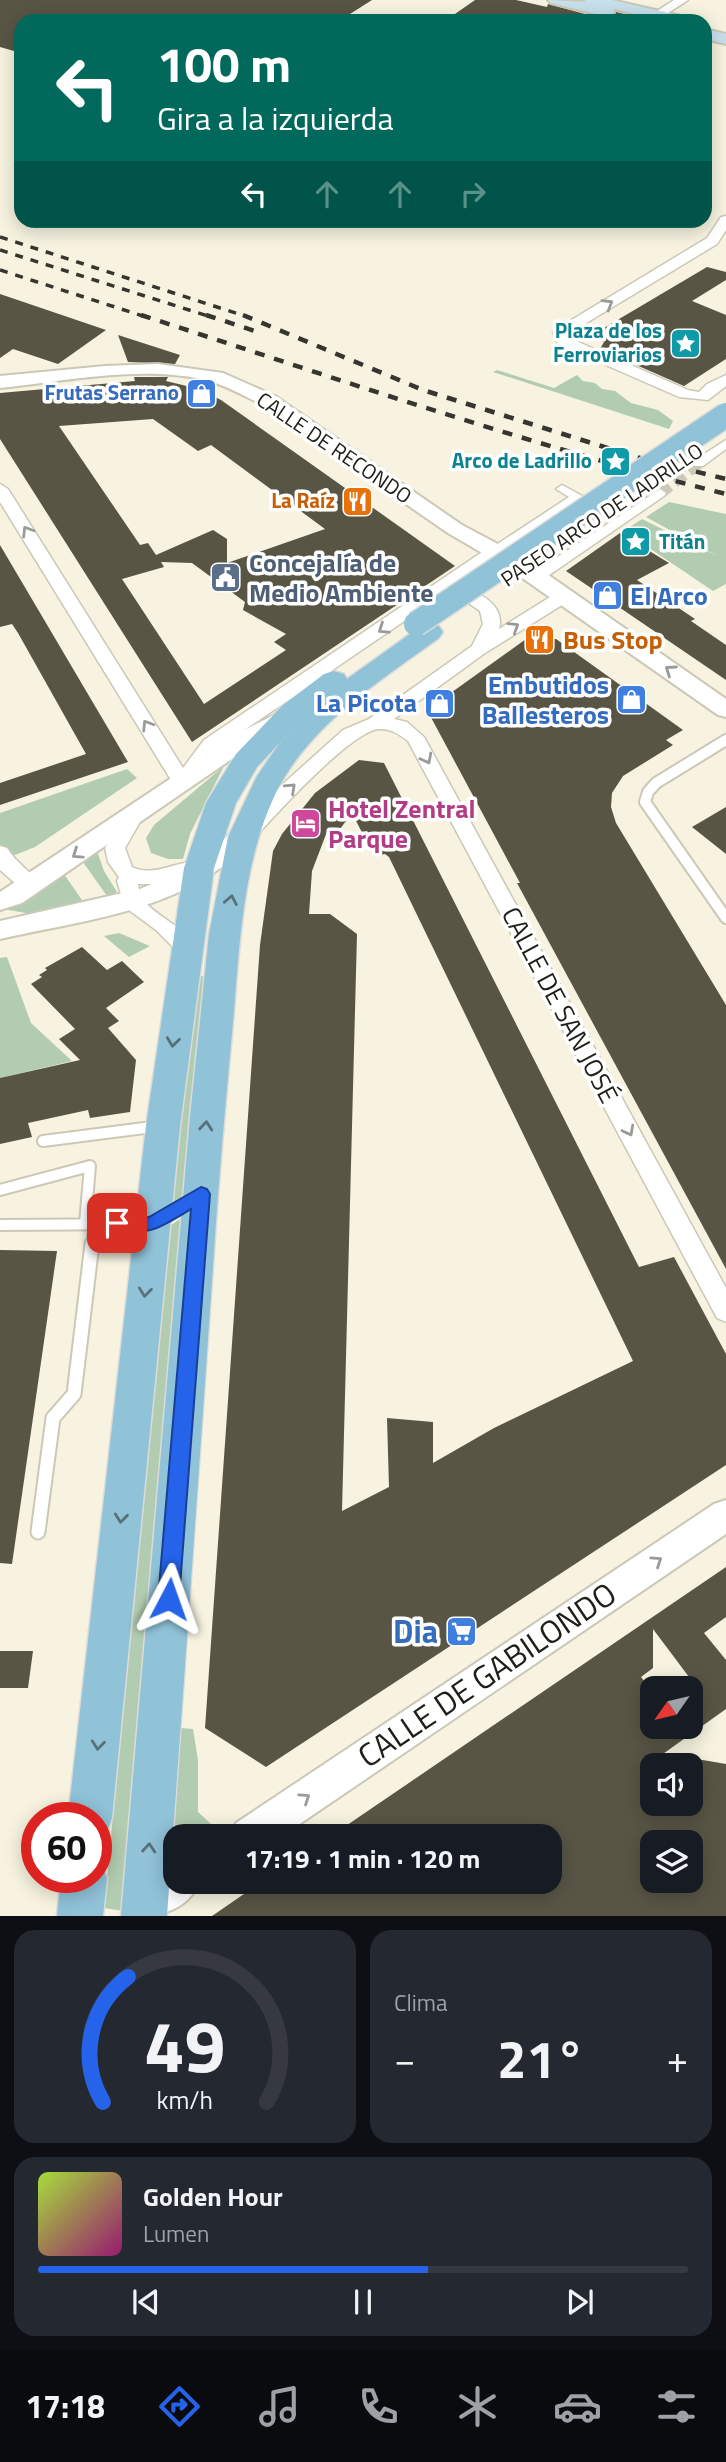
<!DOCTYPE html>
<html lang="es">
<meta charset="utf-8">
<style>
:root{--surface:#171b24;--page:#242831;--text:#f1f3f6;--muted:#9ea1a6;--line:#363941;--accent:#2563eb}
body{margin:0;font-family:"Titillium Web",sans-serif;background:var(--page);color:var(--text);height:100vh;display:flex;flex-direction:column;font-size:26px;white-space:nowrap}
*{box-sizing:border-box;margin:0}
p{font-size:23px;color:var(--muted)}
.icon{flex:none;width:38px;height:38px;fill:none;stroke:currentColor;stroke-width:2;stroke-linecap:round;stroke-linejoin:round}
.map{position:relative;height:1916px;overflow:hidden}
.side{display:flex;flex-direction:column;gap:14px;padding:14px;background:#0d0f14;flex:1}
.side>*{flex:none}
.banner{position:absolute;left:14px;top:14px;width:698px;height:214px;border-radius:21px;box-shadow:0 4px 18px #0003;background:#00695c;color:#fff;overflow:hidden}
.needle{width:46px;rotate:236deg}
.tools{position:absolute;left:640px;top:1676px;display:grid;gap:14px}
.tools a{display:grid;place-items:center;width:63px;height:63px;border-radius:14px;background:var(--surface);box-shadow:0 4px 18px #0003;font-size:35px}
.speed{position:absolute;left:21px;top:1802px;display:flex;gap:14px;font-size:35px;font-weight:700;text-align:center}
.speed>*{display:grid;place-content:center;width:91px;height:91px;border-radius:50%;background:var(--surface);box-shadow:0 4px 18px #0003;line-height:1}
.speed .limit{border:10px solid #d22;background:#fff;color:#111}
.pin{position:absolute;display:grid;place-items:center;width:60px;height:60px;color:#fff;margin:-30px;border-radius:14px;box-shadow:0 4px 10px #0006}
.me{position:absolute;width:77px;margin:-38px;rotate:4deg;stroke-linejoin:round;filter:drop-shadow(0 0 5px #0008)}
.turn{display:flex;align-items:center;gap:24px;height:147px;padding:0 28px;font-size:32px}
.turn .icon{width:91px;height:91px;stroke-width:2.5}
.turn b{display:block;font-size:49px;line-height:60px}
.lanes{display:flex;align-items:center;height:66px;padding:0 28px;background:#0003;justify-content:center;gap:35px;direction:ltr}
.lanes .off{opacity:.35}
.big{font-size:52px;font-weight:700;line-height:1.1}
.side .widget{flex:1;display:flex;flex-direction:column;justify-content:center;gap:10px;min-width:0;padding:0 24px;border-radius:21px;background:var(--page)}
.side .dial{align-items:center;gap:0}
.dial svg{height:182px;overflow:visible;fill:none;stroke:var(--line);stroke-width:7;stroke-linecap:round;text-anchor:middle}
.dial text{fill:var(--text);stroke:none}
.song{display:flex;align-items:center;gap:21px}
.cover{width:84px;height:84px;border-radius:10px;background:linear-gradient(135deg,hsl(80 70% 55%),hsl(320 70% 35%))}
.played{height:7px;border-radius:4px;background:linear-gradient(90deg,var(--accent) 60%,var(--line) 60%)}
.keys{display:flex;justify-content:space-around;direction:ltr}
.heat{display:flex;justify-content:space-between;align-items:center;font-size:38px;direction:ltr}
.side .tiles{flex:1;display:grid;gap:14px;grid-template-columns:1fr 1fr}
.widget:last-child{grid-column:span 2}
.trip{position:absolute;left:163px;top:1824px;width:399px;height:70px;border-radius:21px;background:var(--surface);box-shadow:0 4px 18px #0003;font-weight:700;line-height:70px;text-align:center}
.tabs{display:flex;height:112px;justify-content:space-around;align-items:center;background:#090b0e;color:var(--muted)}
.tabs .icon{width:49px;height:49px}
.tabs .active{color:var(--accent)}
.tabs b{font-size:32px;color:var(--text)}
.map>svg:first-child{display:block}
.green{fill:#b2ccb1}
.building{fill:#585545;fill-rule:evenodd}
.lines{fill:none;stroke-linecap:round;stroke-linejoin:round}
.pedestrian-tunnel{stroke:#ccc8b8;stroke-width:12;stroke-dasharray:12 6;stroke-linecap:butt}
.service-far1-casing{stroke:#cbc8b6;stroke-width:14}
.service-casing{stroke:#cbc8b6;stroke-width:17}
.pedestrian-casing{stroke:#cbc8b6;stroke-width:3}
.minor-casing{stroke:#cbc8b6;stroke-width:3}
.tertiary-casing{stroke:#cbc8b6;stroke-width:4}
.secondary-casing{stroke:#cbc8b6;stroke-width:4}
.primary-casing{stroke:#dbdbda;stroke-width:3}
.service-far1{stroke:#fff;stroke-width:10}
.service{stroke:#fff;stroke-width:13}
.pedestrian{fill:#fff;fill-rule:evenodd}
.minor{fill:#fff;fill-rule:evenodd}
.tertiary{fill:#fff;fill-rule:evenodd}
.secondary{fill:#c8e0ec;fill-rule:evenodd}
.primary{fill:#90c2d8;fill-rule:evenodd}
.rail-far1{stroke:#37362e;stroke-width:3.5;stroke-dasharray:8 8;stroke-linecap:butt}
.rail{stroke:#37362e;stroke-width:4.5;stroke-dasharray:10 10;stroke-linecap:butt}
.primary-bridge-casing{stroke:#dbdbda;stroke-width:27;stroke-linecap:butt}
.primary-bridge{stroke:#90c2d8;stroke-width:24}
.oneway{stroke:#9a9a97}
.oneway2{stroke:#587078}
.route{fill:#2563eb;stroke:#184099;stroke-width:2}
.labels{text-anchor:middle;stroke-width:7;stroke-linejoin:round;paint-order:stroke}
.far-culture-label{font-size:21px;font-weight:bold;fill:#0d838f;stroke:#fff;text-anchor:end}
.far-shop-label{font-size:21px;font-weight:bold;fill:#366cbe;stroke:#fff;text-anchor:end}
.far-street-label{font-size:21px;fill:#1f1e17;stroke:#fff}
.far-food-label{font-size:21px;font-weight:bold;fill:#c56008;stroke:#fff;text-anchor:end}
.service-label{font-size:26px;font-weight:bold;fill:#4e5e75;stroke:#fff;text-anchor:start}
.shop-label{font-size:26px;font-weight:bold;fill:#366cbe;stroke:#fff;text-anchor:end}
.food-label{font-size:26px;font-weight:bold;fill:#c56008;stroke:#fff;text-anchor:start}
.hotel-label{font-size:26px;font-weight:bold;fill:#b23c85;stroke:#fff;text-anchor:start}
.street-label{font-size:26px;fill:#1f1e17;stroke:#fff}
.near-shop-label{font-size:32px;font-weight:bold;fill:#366cbe;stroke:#fff;text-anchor:end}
.near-street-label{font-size:32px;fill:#1f1e17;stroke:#fff}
</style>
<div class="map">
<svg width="726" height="1916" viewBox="0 0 726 1916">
<rect width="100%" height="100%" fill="#f7f3e0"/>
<path class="green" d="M497 370 554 388 577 375 583 381 595 383 602 389 615 391 631 403 658 410 673 421 669 429 493 372Z
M669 502 726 514V584L713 591 624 531 642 519 717 556 646 517Z
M224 766 190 834 183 859H168L151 853 146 838 154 825Z
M127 769 137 778 35 847 0 861V813Z
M97 851 104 871 117 892 107 896 83 862Z
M64 874 84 903 31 914 4 909Z
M119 933 150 946 129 957 104 936Z
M7 957 31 1023 72 1061 0 1078V958Z
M194 975 208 977 191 1193 172 1205Z
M188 1213 123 1911 104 1908 170 1226Z
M179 1728 193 1729 198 1760V1812L224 1836H175V1854L170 1846Z"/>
<path class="building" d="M0 0H372L339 21H21V53L0 47Z
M475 0H516L547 7 548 4 607 20 614 17 616 12 654 21H445Z
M707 267 726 272V280L692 301 726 315V359L684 386 600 349 604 342 592 335Z
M0 294 106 330 58 364 13 349 0 358Z
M118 335 180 355 175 364 128 362Z
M134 377H168L166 381 199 389 221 400 455 566 192 742 0 439V393L135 381ZM153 419 198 451 211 445 325 529 227 563V539L213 530 156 555 148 543 140 545 59 426ZM161 562 192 563 245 602 243 610 286 634 274 642 286 650 204 704 122 579 164 567Z
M620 533 669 563 637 580 695 619 691 621 726 645V680L566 571Z
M0 545 128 762 0 805V783L86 754 18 633 12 624 0 627Z
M526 639H556L683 730 666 740 673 745 623 776 612 793 611 807 616 823 726 1005V1269L517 883H520L427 710Z
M359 760 384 763 639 1267 674 1257 726 1354V1465L266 1767 205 1728 260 945 273 851 282 834 315 793ZM352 813 374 856 385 854 389 857 633 1361 494 1428 433 1463V1422L387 1418 389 1487 342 1511 357 934 330 914H309L312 871 328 829 337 833Z
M726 807V854L692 827Z
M82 947 107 970 122 961 144 982 106 1008 119 1021 108 1028 136 1060 130 1112 90 1118 88 1110 28 1123 32 1137 0 1144V1078L80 1060 59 1039 75 1029 31 984 42 977 39 975 47 970 45 968Z
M0 1250 57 1251 12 1564 0 1563Z
M726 1567V1617L704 1633 726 1660V1709L653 1761V1804H691V1758L726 1764V1916H212L263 1881H550V1836H331ZM653 1629 698 1689 691 1693V1727H653V1692L641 1677 653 1668ZM653 1843H691V1881H653Z
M0 1651H33L28 1688H0Z"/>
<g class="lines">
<path class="pedestrian-tunnel" d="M660 493 699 463"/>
<defs>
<path id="service-far1" d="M726 740 656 783 648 792 645 802 726 918
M43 1141 160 1126
M0 1190 90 1166 85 1224
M161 1218 192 1199
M0 1225 147 1224
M92 1246 95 1223"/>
<path id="service" d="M38 1532 53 1418 74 1394 92 1244"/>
<path id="pedestrian" d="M726 440V449L703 466H695V460Z
M562 485 584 497 501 553H493V547L569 497 556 489Z
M660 489 666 493 664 496 542 580H532V574Z"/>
<path id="minor" d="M674 0H688L662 17H654V13Z
M726 216V230L717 244 568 334 569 338 688 390 699 392 707 384 726 375V386L708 400 679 397 558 344 553 333 555 330 707 238 721 217Z
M0 484 8 489 183 768 204 740 491 546 497 545 505 550 456 586C476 591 506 603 499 629L558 592H570L573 596 570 600 485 653 394 719 407 722 424 737 726 1288V1322L717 1318 408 741C399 734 390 728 378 729 350 733 278 812 257 835H243L240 830 274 792 343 730 369 719 472 646 483 624 480 611 463 599 444 594 218 748 190 788H176L0 502Z
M134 808 141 810 144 815 125 848 132 867C157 879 181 856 205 863L208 868 205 873 160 884H138C139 889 140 896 143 900 158 918 184 926 196 948L193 953 186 956 179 953 156 930 125 907 117 881 119 877 108 862 105 848 127 810Z
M0 846 7 848C16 863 31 871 40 885L37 890H23L0 870Z"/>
<path id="tertiary" d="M158 364 223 373 275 396 462 525 524 558 726 699V717L718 715 508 568 448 533 261 404C244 396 225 385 206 380 140 365 67 381 0 388V376L105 366Z
M288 708 296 710 300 715 296 720 258 741 22 903 0 910V892L242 731Z
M243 828 252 831 255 837C250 846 240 852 232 859 167 913 79 921 0 939V921L140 889 170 876 207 853 234 831Z
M726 1500V1534L282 1836H230L236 1823 714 1504Z
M175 1865V1881H200C187 1912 160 1916 130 1916L126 1905 131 1891Z"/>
<path id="secondary" d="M548 0 586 2 584 0H612L690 18 693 21H665L614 9 613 15 608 17 551 3Z
M705 29 726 34V44L705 39Z"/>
<path id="primary" d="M430 624 439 626 443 632 439 638C383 679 315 721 280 785 244 853 240 936 234 1011 228 1076 222 1142 217 1208 201 1444 184 1680 167 1916H121L190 1117 209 934 228 837 257 776 279 744 306 715 257 767 236 803 214 868 180 1126 112 1818 106 1834 96 1838V1818H68L146 1126 184 868 206 803 236 754 282 706 324 674 334 671 344 674 347 679 421 626Z
M96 1860 100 1862 107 1878 103 1916H57L61 1878H96Z"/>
</defs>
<use href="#service-far1" class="service-far1-casing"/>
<use href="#service" class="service-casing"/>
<use href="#pedestrian" class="pedestrian-casing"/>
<use href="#minor" class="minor-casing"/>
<use href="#tertiary" class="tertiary-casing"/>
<use href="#secondary" class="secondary-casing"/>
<use href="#primary" class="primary-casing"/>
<use href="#service-far1" class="service-far1"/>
<use href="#service" class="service"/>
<use href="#pedestrian" class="pedestrian"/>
<use href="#minor" class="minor"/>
<use href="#tertiary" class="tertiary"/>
<use href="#secondary" class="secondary"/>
<use href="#primary" class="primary"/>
<path class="rail-far1" d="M0 237 248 317
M0 250 211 317
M0 270 146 317"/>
<path class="rail" d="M141 315C335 378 528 445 726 494
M206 315 261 333
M243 315 423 390 636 457 726 479"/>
<defs>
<path id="primary-bridge" d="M416 624 726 415"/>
</defs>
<use href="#primary-bridge" class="primary-bridge-casing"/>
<use href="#primary-bridge" class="primary-bridge"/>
</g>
<defs><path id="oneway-chevron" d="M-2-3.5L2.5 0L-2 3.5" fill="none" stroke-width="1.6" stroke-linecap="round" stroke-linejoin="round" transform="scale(1.75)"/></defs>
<g class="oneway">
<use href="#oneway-chevron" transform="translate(608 304) rotate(-31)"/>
<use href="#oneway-chevron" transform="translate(27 531) rotate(-122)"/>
<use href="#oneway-chevron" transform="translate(514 627) rotate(-32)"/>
<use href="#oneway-chevron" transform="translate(383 629) rotate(146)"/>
<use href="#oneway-chevron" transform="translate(670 670) rotate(-145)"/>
<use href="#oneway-chevron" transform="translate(147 725) rotate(-122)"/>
<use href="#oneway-chevron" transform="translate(427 759) rotate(62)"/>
<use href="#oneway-chevron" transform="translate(291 788) rotate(-43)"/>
<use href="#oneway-chevron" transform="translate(77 854) rotate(146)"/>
<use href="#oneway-chevron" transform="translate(629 1131) rotate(62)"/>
<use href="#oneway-chevron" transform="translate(657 1561) rotate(-34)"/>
<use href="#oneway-chevron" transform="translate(305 1798) rotate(-34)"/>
</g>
<g class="oneway2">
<use href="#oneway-chevron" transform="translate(231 900) rotate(-79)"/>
<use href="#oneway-chevron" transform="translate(173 1042) rotate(97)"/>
<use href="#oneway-chevron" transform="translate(206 1126) rotate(-85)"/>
<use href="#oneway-chevron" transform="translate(145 1292) rotate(96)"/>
<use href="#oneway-chevron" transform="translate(121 1518) rotate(96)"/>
<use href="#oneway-chevron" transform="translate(98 1745) rotate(96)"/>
<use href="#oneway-chevron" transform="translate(149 1848) rotate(-85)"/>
</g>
<path class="route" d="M201 1187 207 1189 210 1194 179 1599 176 1606 169 1609 161 1606 158 1599 191 1209C164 1226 143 1240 110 1228L108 1223 110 1218 149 1217Z"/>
<defs>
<symbol id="sight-square" viewBox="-11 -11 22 22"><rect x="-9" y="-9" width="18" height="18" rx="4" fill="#0f9aa8" stroke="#fff"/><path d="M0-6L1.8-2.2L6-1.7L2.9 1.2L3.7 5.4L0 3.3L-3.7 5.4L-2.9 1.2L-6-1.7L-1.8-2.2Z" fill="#fff"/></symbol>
<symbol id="shop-square" viewBox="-11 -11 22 22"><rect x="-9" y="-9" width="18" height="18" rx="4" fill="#3f7fe0" stroke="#fff"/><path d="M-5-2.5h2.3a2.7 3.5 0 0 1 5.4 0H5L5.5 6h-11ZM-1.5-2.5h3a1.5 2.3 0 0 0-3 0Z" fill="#fff"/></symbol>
<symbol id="restaurant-square" viewBox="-11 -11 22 22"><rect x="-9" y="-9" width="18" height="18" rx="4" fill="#e8710a" stroke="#fff"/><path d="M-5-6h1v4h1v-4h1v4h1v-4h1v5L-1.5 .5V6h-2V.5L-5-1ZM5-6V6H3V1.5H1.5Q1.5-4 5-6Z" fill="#fff"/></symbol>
<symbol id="civic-square" viewBox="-11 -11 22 22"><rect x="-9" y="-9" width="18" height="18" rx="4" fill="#5c6f8a" stroke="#fff"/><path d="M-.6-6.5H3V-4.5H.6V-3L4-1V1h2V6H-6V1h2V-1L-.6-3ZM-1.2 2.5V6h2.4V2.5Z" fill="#fff"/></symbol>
<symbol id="hotel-square" viewBox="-11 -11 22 22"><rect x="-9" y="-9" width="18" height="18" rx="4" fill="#d1479c" stroke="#fff"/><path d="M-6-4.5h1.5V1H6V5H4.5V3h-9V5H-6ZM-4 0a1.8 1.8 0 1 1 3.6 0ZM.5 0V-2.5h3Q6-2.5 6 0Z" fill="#fff"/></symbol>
<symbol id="supermarket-square" viewBox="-11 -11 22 22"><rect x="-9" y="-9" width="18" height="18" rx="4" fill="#3f7fe0" stroke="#fff"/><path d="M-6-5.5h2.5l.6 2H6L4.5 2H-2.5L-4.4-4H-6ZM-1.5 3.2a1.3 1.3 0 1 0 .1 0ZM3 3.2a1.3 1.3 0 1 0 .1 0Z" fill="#fff"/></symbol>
</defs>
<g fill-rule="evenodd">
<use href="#sight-square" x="668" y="326" width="35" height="35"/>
<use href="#shop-square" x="184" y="376" width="35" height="35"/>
<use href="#sight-square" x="598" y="444" width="35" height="35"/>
<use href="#restaurant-square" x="340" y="484" width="35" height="35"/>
<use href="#sight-square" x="618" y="524" width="35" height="35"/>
<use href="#civic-square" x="208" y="560" width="35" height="35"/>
<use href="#shop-square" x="590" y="578" width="35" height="35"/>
<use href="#restaurant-square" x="522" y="622" width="35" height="35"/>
<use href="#shop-square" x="614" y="682" width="35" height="35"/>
<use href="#shop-square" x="422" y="686" width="35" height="35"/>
<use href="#hotel-square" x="288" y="806" width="35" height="35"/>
<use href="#supermarket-square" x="444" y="1614" width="35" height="35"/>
</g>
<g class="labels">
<g class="far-culture-label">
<text x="662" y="338">Plaza de los<tspan x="662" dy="24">Ferroviarios</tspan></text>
<text x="592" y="468">Arco de Ladrillo</text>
<text x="659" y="549" text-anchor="start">Titán</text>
</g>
<g class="far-shop-label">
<text x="179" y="400">Frutas Serrano</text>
</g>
<g class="far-street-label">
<text transform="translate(334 448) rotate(34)" y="7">CALLE DE RECONDO</text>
<text transform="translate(602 515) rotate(-34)" y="7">PASEO ARCO DE LADRILLO</text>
</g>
<g class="far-food-label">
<text x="335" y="508">La Raíz</text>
</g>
<g class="service-label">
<text x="249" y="572">Concejalía de<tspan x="249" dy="30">Medio Ambiente</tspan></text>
</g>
<g class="shop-label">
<text x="630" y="605" text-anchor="start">El Arco</text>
<text x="609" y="694">Embutidos<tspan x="609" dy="30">Ballesteros</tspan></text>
<text x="417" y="712">La Picota</text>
</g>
<g class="food-label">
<text x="563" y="649">Bus Stop</text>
</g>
<g class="hotel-label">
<text x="328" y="818">Hotel Zentral<tspan x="328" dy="30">Parque</tspan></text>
</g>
<g class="street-label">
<text transform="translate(560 1005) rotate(62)" y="9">CALLE DE SAN JOSÉ</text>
</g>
<g class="near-shop-label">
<text x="438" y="1643">Dia</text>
</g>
<g class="near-street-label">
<text transform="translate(487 1675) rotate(-34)" y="11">CALLE DE GABILONDO</text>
</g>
</g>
</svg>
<div class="tools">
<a><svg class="needle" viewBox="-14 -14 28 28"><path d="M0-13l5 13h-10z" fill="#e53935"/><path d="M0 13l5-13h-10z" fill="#9ea1a6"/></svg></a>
<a><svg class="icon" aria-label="sound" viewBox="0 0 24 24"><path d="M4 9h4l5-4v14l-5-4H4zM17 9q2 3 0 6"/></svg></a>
<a><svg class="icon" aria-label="layers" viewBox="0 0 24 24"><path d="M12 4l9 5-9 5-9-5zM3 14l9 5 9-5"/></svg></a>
</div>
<div class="speed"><div class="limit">60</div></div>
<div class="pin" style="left:117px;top:1223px;background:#d93025"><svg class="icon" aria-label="arrive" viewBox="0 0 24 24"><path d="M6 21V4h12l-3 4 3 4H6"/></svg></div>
<svg class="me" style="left:169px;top:1599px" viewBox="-20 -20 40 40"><path d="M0-17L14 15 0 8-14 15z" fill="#2563eb" stroke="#fff" stroke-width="4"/></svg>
<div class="trip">17:19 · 1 min · 120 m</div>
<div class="banner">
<div class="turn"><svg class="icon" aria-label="left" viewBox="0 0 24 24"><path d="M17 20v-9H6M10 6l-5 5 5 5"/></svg><div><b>100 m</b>Gira a la izquierda</div></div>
<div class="lanes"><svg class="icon" aria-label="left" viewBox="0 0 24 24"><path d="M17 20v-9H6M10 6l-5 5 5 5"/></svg><svg class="icon off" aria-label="ahead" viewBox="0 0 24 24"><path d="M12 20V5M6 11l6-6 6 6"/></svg><svg class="icon off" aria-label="ahead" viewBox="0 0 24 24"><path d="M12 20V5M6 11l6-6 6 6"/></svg><svg class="icon off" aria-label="right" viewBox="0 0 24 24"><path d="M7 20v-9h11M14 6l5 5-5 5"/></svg></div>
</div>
</div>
<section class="side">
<div class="tiles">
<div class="widget dial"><svg viewBox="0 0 100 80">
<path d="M14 69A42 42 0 1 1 86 69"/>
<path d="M14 69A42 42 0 0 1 25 14" stroke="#2563eb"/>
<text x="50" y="56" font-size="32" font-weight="700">49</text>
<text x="50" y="72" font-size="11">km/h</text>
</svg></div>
<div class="widget"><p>Clima</p>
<div class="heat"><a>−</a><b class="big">21°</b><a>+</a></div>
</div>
<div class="widget">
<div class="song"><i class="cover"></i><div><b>Golden Hour</b><p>Lumen</p></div></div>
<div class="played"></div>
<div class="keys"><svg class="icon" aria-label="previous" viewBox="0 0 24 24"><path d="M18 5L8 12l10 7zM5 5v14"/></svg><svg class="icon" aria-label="pause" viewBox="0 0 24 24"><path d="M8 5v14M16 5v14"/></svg><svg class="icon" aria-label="next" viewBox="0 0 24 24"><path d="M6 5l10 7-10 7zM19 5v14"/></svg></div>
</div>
</div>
</section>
<nav class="tabs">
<b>17:18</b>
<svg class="icon active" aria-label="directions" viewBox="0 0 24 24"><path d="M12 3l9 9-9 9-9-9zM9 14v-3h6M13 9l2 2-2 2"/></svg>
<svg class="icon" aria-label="music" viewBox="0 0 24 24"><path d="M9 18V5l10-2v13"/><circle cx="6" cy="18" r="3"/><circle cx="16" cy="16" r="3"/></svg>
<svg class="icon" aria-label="phone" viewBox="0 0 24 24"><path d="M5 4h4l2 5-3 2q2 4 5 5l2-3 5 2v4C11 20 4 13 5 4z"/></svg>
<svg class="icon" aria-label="climate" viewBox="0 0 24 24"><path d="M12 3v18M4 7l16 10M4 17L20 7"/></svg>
<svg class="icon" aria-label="car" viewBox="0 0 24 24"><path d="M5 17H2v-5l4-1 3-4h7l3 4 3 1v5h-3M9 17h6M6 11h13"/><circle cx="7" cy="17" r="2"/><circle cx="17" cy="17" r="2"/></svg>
<svg class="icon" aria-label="filters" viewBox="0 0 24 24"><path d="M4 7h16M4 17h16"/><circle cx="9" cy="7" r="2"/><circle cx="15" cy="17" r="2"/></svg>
</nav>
